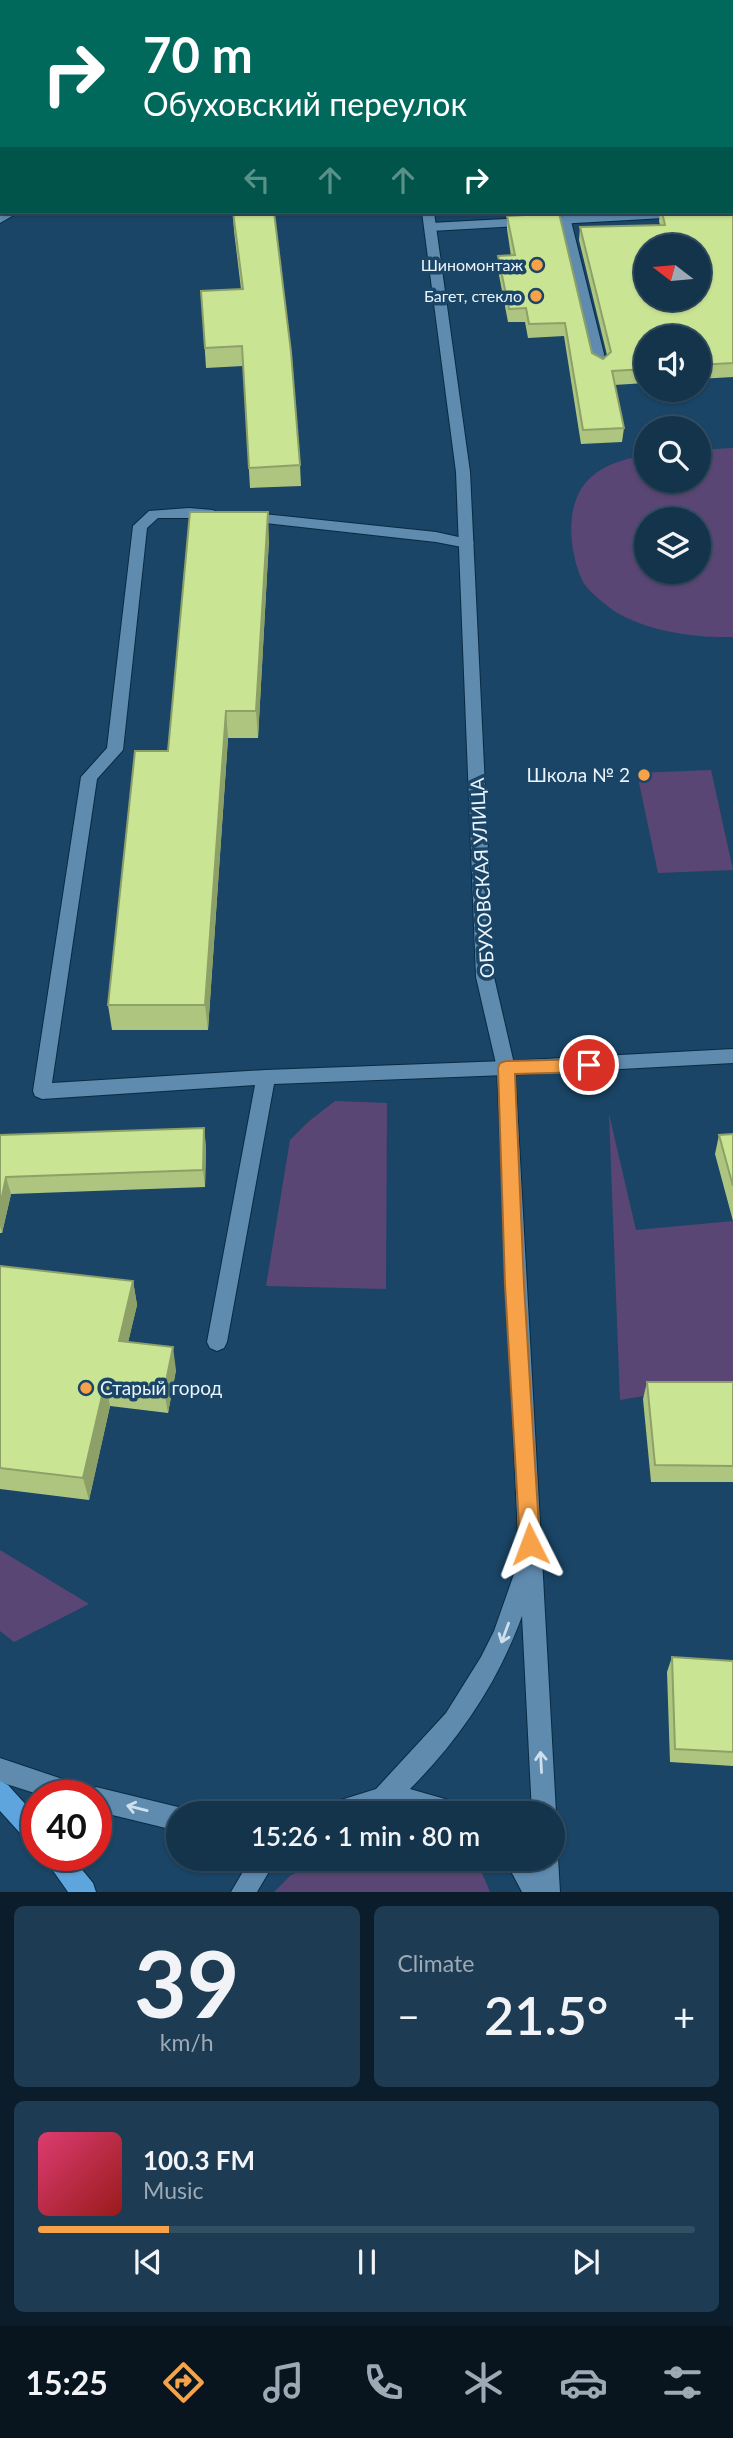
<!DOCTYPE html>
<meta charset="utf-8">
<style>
:root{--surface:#14344c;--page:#1d3c53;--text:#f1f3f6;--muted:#9daab5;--line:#334f64;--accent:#f7a248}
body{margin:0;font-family:Lato,sans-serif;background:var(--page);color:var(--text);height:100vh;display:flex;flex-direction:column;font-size:26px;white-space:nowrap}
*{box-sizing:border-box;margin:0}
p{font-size:23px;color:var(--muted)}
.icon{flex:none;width:38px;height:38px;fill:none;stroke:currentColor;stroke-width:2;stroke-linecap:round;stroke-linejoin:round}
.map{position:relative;height:1892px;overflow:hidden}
.sheet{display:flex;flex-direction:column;gap:14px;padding:14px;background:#0b1d2a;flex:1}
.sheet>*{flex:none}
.banner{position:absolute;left:0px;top:0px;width:733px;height:214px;box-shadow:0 2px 5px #0004,0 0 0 2px var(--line);background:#00695c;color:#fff;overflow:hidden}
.needle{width:46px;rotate:286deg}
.controls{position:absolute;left:634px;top:234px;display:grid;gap:14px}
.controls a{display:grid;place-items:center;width:77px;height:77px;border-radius:50%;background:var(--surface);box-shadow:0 2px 5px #0004,0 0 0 2px var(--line);font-size:35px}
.speed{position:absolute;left:21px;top:1780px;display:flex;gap:14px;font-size:35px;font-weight:700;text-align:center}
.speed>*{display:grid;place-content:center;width:91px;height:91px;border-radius:50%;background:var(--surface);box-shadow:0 2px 5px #0004,0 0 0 2px var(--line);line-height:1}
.speed .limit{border:10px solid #d22;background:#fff;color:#111}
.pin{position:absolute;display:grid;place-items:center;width:60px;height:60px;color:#fff;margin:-30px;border:4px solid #fff;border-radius:50%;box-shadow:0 2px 7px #0007}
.me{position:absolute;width:77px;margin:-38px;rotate:357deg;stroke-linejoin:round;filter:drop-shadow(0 0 5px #0008)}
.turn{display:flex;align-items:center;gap:24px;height:147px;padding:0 28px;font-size:32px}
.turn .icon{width:91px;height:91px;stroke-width:2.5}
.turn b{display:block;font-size:49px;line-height:60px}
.lanes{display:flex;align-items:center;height:66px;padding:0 28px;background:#0003;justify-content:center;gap:35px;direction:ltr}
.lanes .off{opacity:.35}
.big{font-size:52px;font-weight:600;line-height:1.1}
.sheet .widget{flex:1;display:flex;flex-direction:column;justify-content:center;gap:10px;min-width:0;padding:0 24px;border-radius:10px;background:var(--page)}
.sheet .dial{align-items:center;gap:0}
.dial b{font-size:91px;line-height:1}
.song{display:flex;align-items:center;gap:21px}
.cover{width:84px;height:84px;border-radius:10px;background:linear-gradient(135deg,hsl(340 70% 55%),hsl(0 70% 35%))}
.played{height:7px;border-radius:4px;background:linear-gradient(90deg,var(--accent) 20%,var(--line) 20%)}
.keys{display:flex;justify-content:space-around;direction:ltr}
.heat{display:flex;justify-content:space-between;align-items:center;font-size:38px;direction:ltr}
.sheet .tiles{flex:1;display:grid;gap:14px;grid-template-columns:1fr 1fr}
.widget:last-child{grid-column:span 2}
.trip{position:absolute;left:166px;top:1801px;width:399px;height:70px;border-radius:35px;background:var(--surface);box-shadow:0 2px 5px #0004,0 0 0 2px var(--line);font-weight:600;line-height:70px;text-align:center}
.menu{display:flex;height:112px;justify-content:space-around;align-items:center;background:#08151e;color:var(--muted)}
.menu .icon{width:49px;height:49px}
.menu .active{color:var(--accent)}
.menu b{font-size:32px;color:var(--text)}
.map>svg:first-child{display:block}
.green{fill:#5a4674;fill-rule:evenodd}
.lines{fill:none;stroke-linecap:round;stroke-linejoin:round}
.lane-casing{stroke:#092b43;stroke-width:2}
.street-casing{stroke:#092b43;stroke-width:2}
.secondary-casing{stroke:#092b43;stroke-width:2}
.primary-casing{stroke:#092b43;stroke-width:2}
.lane{fill:#5f8baf;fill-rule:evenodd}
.street{fill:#5f8baf;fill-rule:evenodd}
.secondary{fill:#5f8baf;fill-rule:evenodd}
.primary{fill:#5fa5dd;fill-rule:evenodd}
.wall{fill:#adc57f}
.shaded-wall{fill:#8da068}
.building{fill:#c9e594;stroke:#8da068;stroke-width:2;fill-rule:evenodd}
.oneway{stroke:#cedfed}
.route{fill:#f7a248;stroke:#a1692f;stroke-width:2}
.poi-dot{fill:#f7a248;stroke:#1a4566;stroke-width:2.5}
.labels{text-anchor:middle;stroke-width:7;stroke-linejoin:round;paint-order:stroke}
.far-poi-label{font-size:16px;fill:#eaf4fc;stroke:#1a4566;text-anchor:end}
.poi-label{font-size:19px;fill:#eaf4fc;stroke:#1a4566;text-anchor:end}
.street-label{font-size:19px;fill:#eaf4fc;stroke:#1a4566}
</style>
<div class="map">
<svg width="733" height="1892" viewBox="0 0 733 1892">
<rect width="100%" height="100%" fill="#1a4566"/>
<path class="green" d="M733 448V637C696 638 652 632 619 614 609 608 588 591 583 582 569 553 564 505 588 480 604 464 625 459 646 455V481H698V450ZM646 520H698V572H646Z
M711 770 733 870 658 873 637 773Z
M335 1101 387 1103 386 1289 266 1286 290 1140 308 1122Z
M609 1114 636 1230 733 1221V1381L620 1400Z
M0 1550 89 1604 14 1642 0 1631Z
M329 1859H476L490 1892H274L291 1875Z"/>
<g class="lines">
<defs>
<path id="lane" d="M158 0H169L157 2Z
M0 6H2V14H0Z
M0 136H2V142H0Z
M4 212H19L0 223V214Z
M565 217 571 221 607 366 600 370 593 366 559 221Z
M189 508 213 510 220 514 213 518H158L147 528 123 750 97 779 52 1083 266 1070 506 1061 513 1063 515 1068 513 1073 506 1075 274 1084 227 1342 224 1348 217 1351 210 1348 207 1342 255 1085 42 1099 35 1096 33 1091 81 777 107 748 133 526 149 511Z
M244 512 436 532 472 540 474 543 467 548 436 542 239 520 237 517Z"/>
<path id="street" d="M639 212H706L700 216 431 231 425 227 431 223Z
M733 1049V1063L506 1075 499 1073 497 1068 499 1063 506 1061Z"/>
<path id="secondary" d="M390 0H400V2H390Z
M422 212H434L470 472 494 977 515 1068 556 1813 553 1820V1813H532L522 1616C498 1682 460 1739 410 1789L466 1805 470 1813H321L325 1805 376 1789 446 1713 481 1657 494 1631 519 1560 497 1068 476 977 456 472Z
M0 1758 92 1789 96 1787 178 1807 187 1813H178V1831L96 1811V1796H44L0 1782Z
M553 1849 558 1858 560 1892H522L504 1858H530L534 1867V1858H553Z
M251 1858H277L257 1892H231Z"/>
<path id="primary" d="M0 1781 8 1785 37 1817V1847L29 1843 0 1811Z
M42 1855H70L93 1883 96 1892H68Z"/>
</defs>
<use href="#lane" class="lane-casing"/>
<use href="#street" class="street-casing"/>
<use href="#secondary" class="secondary-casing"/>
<use href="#primary" class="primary-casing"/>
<use href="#lane" class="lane"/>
<use href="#street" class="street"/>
<use href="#secondary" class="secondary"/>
<use href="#primary" class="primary"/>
</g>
<path class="wall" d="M469 0H733V82H732V2H466Z
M733 146V377L698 379V338H646V383L614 385 624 428 622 442 581 444 564 336 528 338 525 322H508L498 270V256H511L507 229V216H504L503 212H559V214L592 353 603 359 607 355 579 240 580 227 660 225 659 221 660 212H732Z
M233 212 300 465 301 486 250 488 243 366 206 368 201 291 241 289 234 231Z
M269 539 258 738H228L208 1030H112L108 1005 168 751Z
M733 1134V1221L715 1154 719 1135Z
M0 1135 206 1145 205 1187 11 1194 2 1233H0Z
M0 1266 133 1281 137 1305 128 1342 176 1370 168 1413 110 1406 89 1500 0 1489Z
M647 1382H733V1482H651L643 1399Z
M672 1657 733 1661V1766L670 1762 667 1672Z"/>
<path class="shaded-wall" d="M733 64V82H732V65Z
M268 512 269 539 258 738 256 711Z
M226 711 228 738 208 1030 205 1005Z
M204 1128 206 1145 205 1187 203 1170Z
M6 1177 11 1194 2 1233 0 1226V1206Z
M133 1281 137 1305 123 1364 119 1341Z
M173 1347 176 1370 168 1413 164 1391Z
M105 1383 110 1406 89 1500 83 1478Z"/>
<path class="building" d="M12 0H64L63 2H12Z
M473 0H539L516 1V2H466V1Z
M627 0H733V64L732 65V2H629Z
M732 146H733V363L698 365V338H646V369L612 371 624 428 583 430 565 323 529 324 526 308 509 309 498 256 515 255 507 216 559 213 592 353 603 359 611 352 580 227 665 225 662 212H732ZM646 247H698V299H646Z
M233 212H274L291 352 300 465 249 468 242 346 205 348 201 291 243 289Z
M190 512H268L256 711H226L205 1005H108L135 751H168Z
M204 1128 203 1170 6 1177 0 1206V1135Z
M733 1134V1186L719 1135Z
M0 1266 133 1281 119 1341 173 1347 164 1391 105 1383 83 1478 0 1468Z
M647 1382H733V1466L655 1465Z
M672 1657 733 1661V1752L675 1749Z"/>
<defs><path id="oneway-shaft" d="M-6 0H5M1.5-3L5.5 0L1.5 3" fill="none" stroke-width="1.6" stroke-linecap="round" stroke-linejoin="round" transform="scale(1.75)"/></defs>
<g class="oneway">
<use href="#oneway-shaft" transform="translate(505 1633) rotate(110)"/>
<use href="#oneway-shaft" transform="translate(541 1762) rotate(-93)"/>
<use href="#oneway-shaft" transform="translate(137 1808) rotate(-166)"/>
</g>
<path class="route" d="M589 1059 595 1060 598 1065 595 1070 589 1072 515 1074 524 1285 540 1544 537 1550 530 1553 523 1550 520 1544 505 1285 498 1068 500 1063 506 1061Z"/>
<g class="poi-dot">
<circle cx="537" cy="265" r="7"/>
<circle cx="536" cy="296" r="7"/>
<circle cx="644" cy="775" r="7"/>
<circle cx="86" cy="1388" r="7"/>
</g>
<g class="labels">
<g class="far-poi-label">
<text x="523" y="271">Шиномонтаж</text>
<text x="522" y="302">Багет, стекло</text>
</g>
<g class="poi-label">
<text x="630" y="782">Школа № 2</text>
<text x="100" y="1395" text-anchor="start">Старый город</text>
</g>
<g class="street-label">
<text transform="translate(482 878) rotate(-93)" y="7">ОБУХОВСКАЯ УЛИЦА</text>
</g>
</g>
</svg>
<div class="controls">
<a><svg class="needle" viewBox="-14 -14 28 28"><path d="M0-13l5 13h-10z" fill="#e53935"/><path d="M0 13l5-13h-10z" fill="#9daab5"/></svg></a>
<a><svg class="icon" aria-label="sound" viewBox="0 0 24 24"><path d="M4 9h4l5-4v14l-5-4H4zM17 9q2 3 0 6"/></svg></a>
<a><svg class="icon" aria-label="search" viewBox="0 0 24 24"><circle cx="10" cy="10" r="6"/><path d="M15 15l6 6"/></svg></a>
<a><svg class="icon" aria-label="layers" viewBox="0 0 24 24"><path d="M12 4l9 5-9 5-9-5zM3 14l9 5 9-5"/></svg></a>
</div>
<div class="speed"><div class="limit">40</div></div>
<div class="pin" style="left:589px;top:1065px;background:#d93025"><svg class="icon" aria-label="arrive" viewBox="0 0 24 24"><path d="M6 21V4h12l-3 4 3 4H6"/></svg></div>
<svg class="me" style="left:530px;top:1544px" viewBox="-20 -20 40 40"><path d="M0-17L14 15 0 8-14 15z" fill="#f7a248" stroke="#fff" stroke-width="4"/></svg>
<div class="trip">15:26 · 1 min · 80 m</div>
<div class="banner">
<div class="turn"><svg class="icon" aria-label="right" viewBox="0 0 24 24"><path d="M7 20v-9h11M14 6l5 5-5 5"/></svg><div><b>70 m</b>Обуховский переулок</div></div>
<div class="lanes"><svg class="icon off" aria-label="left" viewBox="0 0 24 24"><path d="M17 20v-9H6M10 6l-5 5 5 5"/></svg><svg class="icon off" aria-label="ahead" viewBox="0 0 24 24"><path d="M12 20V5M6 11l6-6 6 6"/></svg><svg class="icon off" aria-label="ahead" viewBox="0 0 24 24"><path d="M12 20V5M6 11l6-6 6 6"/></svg><svg class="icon" aria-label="right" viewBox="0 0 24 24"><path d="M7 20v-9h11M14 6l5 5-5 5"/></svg></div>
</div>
</div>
<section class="sheet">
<div class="tiles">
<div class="widget dial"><b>39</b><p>km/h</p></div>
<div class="widget"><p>Climate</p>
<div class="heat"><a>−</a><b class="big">21.5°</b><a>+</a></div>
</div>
<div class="widget">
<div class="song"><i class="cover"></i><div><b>100.3 FM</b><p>Music</p></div></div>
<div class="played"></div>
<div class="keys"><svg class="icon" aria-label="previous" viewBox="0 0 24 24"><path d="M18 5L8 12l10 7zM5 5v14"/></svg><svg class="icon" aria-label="pause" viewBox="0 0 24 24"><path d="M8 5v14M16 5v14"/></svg><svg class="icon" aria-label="next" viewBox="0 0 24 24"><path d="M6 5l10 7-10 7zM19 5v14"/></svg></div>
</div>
</div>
</section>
<nav class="menu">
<b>15:25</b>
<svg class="icon active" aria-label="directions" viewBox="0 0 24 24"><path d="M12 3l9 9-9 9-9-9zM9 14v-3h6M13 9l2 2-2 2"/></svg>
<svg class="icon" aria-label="music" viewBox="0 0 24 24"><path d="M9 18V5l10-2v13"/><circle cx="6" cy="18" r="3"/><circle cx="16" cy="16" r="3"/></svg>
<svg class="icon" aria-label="phone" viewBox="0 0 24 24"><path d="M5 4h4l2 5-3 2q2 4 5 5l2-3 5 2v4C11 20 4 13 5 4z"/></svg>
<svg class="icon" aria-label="climate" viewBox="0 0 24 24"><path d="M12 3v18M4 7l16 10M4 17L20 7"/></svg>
<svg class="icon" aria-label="car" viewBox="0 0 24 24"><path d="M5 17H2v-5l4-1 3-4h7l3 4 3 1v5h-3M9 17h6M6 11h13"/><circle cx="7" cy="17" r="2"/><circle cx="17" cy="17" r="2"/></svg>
<svg class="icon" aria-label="filters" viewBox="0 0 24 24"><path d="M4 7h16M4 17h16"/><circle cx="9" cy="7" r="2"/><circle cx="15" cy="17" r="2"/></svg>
</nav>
